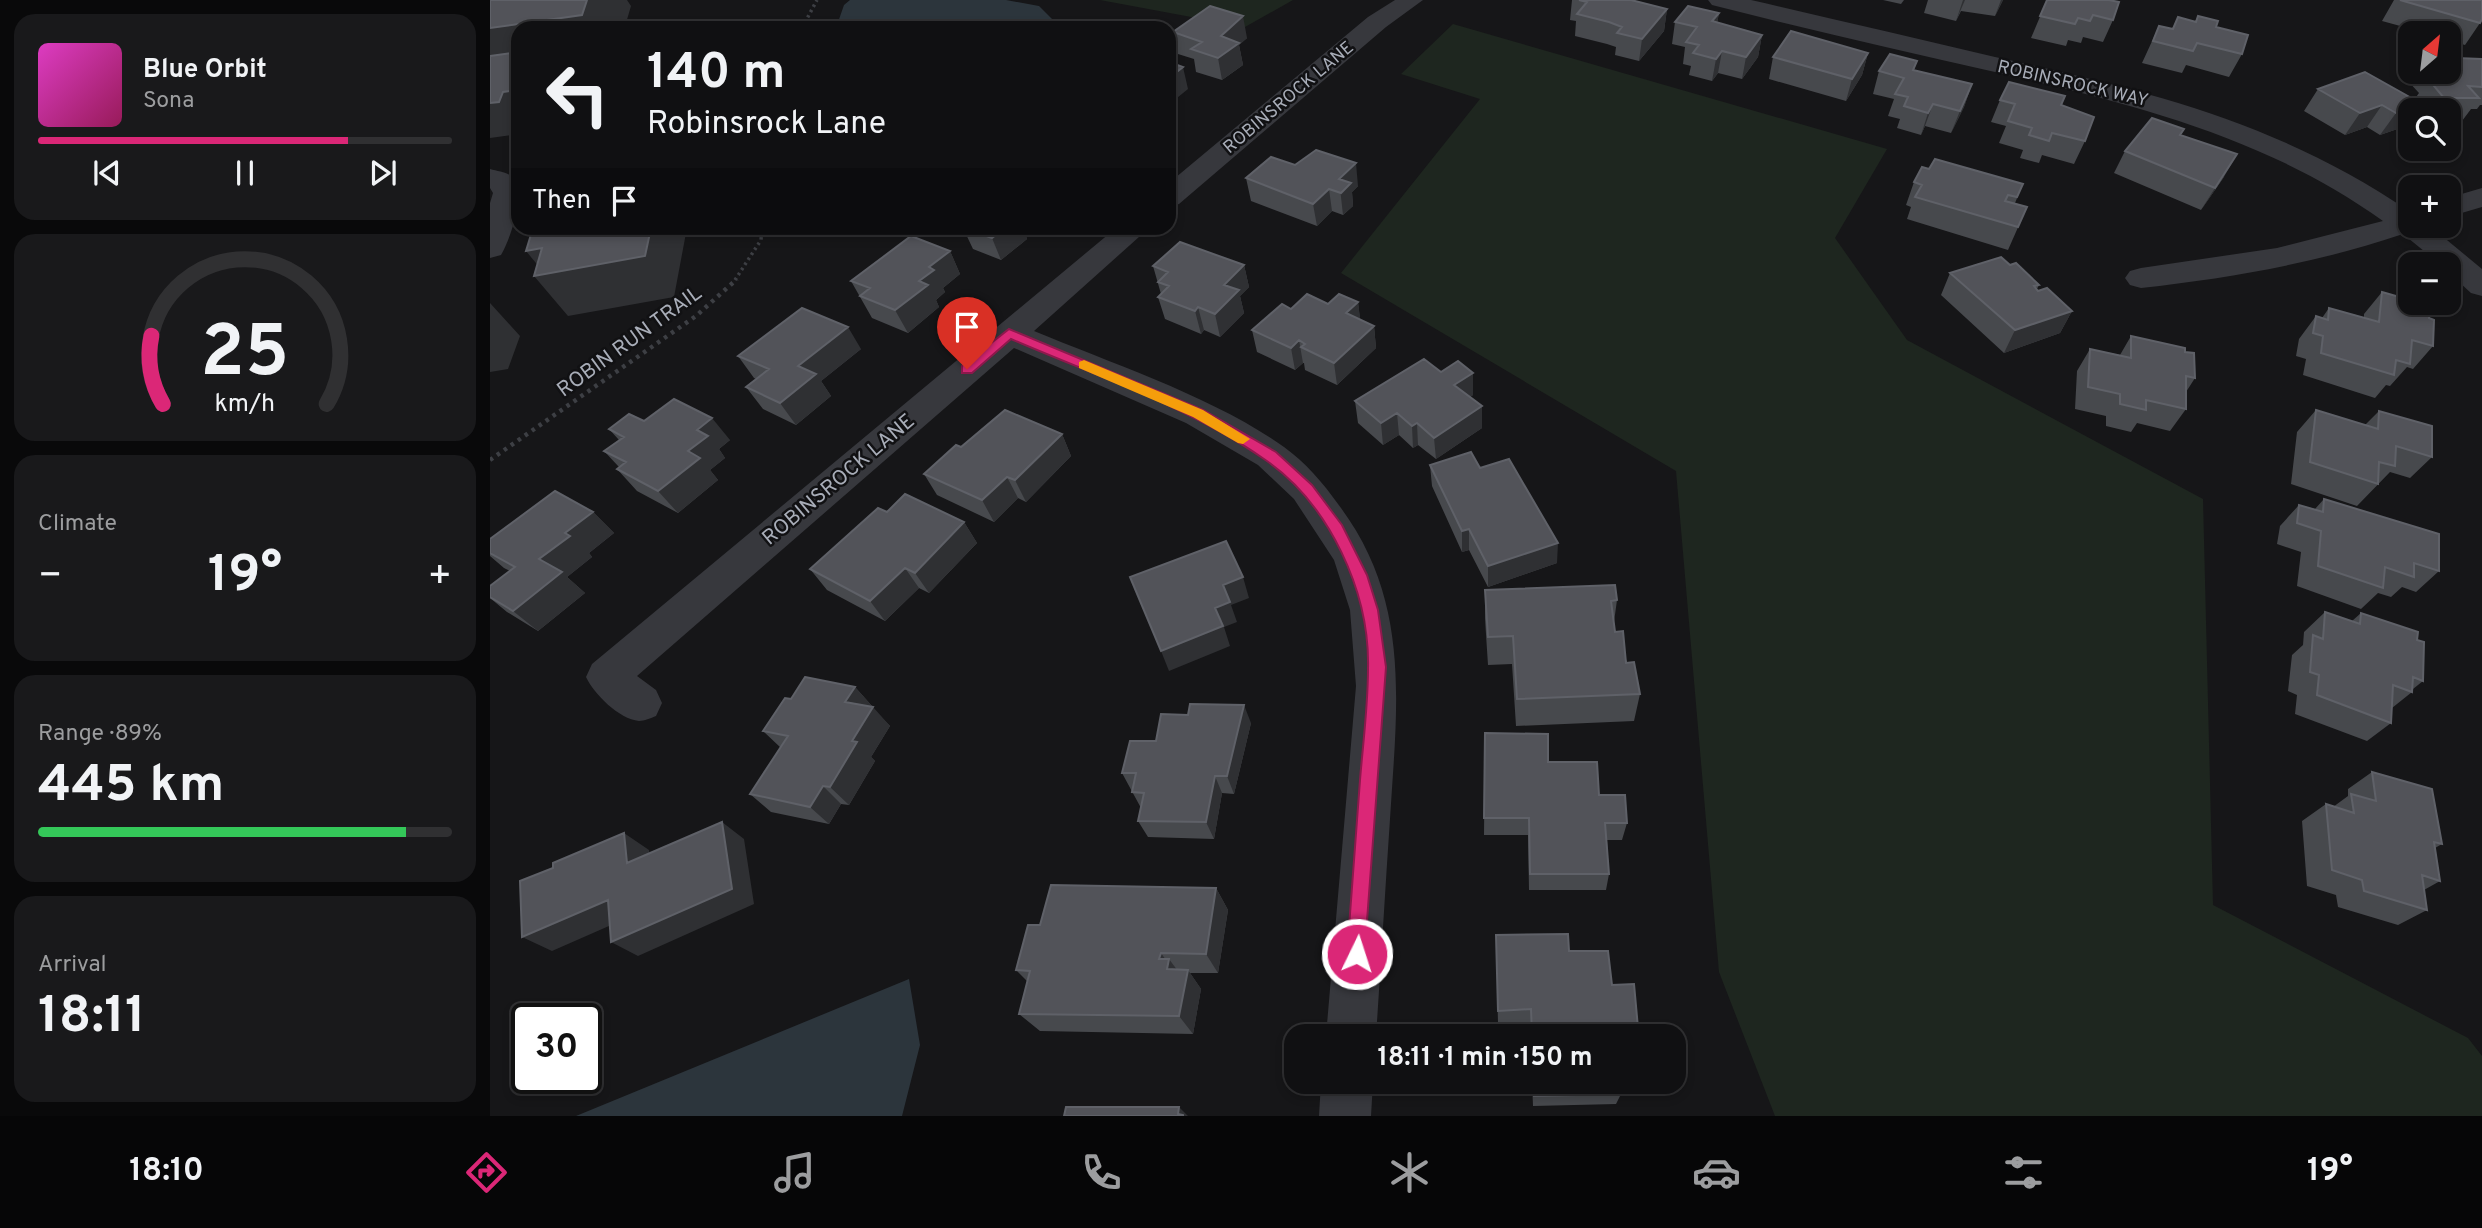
<!DOCTYPE html>
<meta charset="utf-8">
<style>
:root{--surface:#101012;--page:#19191b;--text:#f1f3f6;--muted:#9c9d9f;--line:#303032;--accent:#db2777}
body{margin:0;font-family:Overpass,sans-serif;background:var(--page);color:var(--text);height:100vh;display:flex;flex-direction:column;font-size:26px;white-space:nowrap}
*{box-sizing:border-box;margin:0}
p{font-size:23px;color:var(--muted)}
.icon{flex:none;width:38px;height:38px;fill:none;stroke:currentColor;stroke-width:2;stroke-linecap:round;stroke-linejoin:round}
.map{position:relative;flex:1;overflow:hidden}
.drawer{display:flex;flex-direction:column;gap:14px;padding:14px;background:#09090a;width:490px}
.drawer>*{flex:none}
.top-card{position:absolute;left:21px;top:21px;width:665px;height:214px;border-radius:21px;box-shadow:0 4px 10px #0003,0 0 0 2px var(--line);background:#101012;color:var(--text);overflow:hidden}
.needle{width:46px;rotate:28deg}
.tools{position:absolute;left:1908px;top:21px;display:grid;gap:14px}
.tools a{display:grid;place-items:center;width:63px;height:63px;border-radius:14px;background:var(--surface);box-shadow:0 4px 10px #0003,0 0 0 2px var(--line);font-size:35px}
.speed{position:absolute;left:21px;top:1003px;display:flex;gap:14px;font-size:35px;font-weight:700;text-align:center}
.speed>*{display:grid;place-content:center;width:91px;height:91px;border-radius:50%;background:var(--surface);box-shadow:0 4px 10px #0003,0 0 0 2px var(--line);line-height:1}
.speed .limit{border:4px solid #111;border-radius:10px;background:#fff;color:#111}
.pin{position:absolute;display:grid;place-items:center;width:60px;height:60px;color:#fff;margin:-72px -30px;border-radius:50% 50% 50% 0;rotate:-45deg;box-shadow:0 0 7px #0007}
.pin .icon{rotate:45deg}
.me{position:absolute;width:77px;margin:-38px;rotate:4deg;stroke-linejoin:round;filter:drop-shadow(0 0 5px #0008)}
.turn{display:flex;align-items:center;gap:24px;height:147px;padding:0 21px;font-size:32px}
.turn .icon{width:91px;height:91px;stroke-width:2.5}
.turn b{display:block;font-size:49px;line-height:60px}
.then{display:flex;align-items:center;height:66px;padding:0 21px;background:#0003;gap:14px;font-size:26px}
.big{font-size:52px;font-weight:700;line-height:1.1}
.drawer .widget{flex:1;display:flex;flex-direction:column;justify-content:center;gap:10px;min-width:0;padding:0 24px;border-radius:21px;background:var(--page)}
.drawer .dial{align-items:center;gap:0}
.dial svg{height:182px;overflow:visible;fill:none;stroke:var(--line);stroke-width:7;stroke-linecap:round;text-anchor:middle}
.dial text{fill:var(--text);stroke:none}
.song{display:flex;align-items:center;gap:21px}
.cover{width:84px;height:84px;border-radius:10px;background:linear-gradient(135deg,hsl(310 70% 55%),hsl(330 70% 35%))}
.played{height:7px;border-radius:4px;background:linear-gradient(90deg,var(--accent) 75%,var(--line) 75%)}
.keys{display:flex;justify-content:space-around;direction:ltr}
.heat{display:flex;justify-content:space-between;align-items:center;font-size:38px;direction:ltr}
.charge{height:10px;border-radius:5px;background:linear-gradient(90deg,#34c759 89%,var(--line) 0)}
.trip{position:absolute;left:794px;top:1024px;width:402px;height:70px;border-radius:21px;background:var(--surface);box-shadow:0 4px 10px #0003,0 0 0 2px var(--line);font-weight:700;line-height:70px;text-align:center}
.menu{display:flex;height:112px;justify-content:space-around;align-items:center;background:#060607;color:var(--muted)}
.menu .icon{width:49px;height:49px}
.menu .current{color:var(--accent)}
.menu b{font-size:32px;color:var(--text)}
main{display:flex;flex:1;min-height:0}
.map>svg:first-child{display:block}
.green{fill:#1e261f}
.water{fill:#2c353c}
.lines{fill:none;stroke-linecap:round;stroke-linejoin:round}
.path-far1{stroke:#3d3f44;stroke-width:3.5;stroke-dasharray:2.5 3.5;stroke-linecap:butt}
.path{stroke:#3d3f44;stroke-width:4.5;stroke-dasharray:3.5 5;stroke-linecap:butt}
.minor{fill:#37383d;fill-rule:evenodd}
.wall{fill:#47494d}
.shaded-wall{fill:#2f3033}
.building{fill:#525359;stroke:#5f6168;stroke-width:2}
.route{fill:#db2777;stroke:#8e194d;stroke-width:2}
.slow{fill:#f59e0b}
.labels{text-anchor:middle;stroke-width:5;stroke-linejoin:round;paint-order:stroke}
.far-street-label{font-size:18px;fill:#a8adb8;stroke:#111113}
.street-label{font-size:21px;fill:#a8adb8;stroke:#111113}
</style>
<main>
<section class="drawer">
<div class="widget">
<div class="song"><i class="cover"></i><div><b>Blue Orbit</b><p>Sona</p></div></div>
<div class="played"></div>
<div class="keys"><svg class="icon" aria-label="previous" viewBox="0 0 24 24"><path d="M18 5L8 12l10 7zM5 5v14"/></svg><svg class="icon" aria-label="pause" viewBox="0 0 24 24"><path d="M8 5v14M16 5v14"/></svg><svg class="icon" aria-label="next" viewBox="0 0 24 24"><path d="M6 5l10 7-10 7zM19 5v14"/></svg></div>
</div>
<div class="widget dial"><svg viewBox="0 0 100 80">
<path d="M14 69A42 42 0 1 1 86 69"/>
<path d="M14 69A42 42 0 0 1 9 39" stroke="#db2777"/>
<text x="50" y="56" font-size="32" font-weight="700">25</text>
<text x="50" y="72" font-size="11">km/h</text>
</svg></div>
<div class="widget"><p>Climate</p>
<div class="heat"><a>−</a><b class="big">19°</b><a>+</a></div>
</div>
<div class="widget"><p>Range · 89%</p><b class="big">445 km</b><div class="charge"></div></div>
<div class="widget"><p>Arrival</p><b class="big">18:11</b></div>
</section>
<div class="map">
<svg width="1992" height="1116" viewBox="0 0 1992 1116">
<rect width="100%" height="100%" fill="#161618"/>
<path class="green" d="M610 0H803L755 27Z
M963 24 1397 149 1345 238 1417 340 1713 499 1723 905 1978 1038 1992 1056V1116H1285L1229 972 1186 471 851 273 990 99 911 74Z"/>
<path class="water" d="M360 0H516L549 6 571 28H346L354 5Z
M419 979 430 1045 412 1116H86Z"/>
<g class="lines">
<path class="path-far1" d="M312 28 327 0
M245 280 271 240 272 228"/>
<path class="path" d="M0 460 206 316 247 279"/>
<path class="minor" d="M905 0H933L896 27 689 204 679 207V183L878 17Z
M1218 0H1261C1343 19 1424 38 1505 57 1655 90 1791 123 1920 212V226H1940L1992 269V296L1981 293 1958 272V264H1950L1913 234C1828 263 1740 278 1651 288L1640 285 1635 278 1640 271 1651 268 1787 248 1893 221C1776 137 1643 104 1505 72 1411 51 1316 29 1222 5Z
M0 169C7 171 16 172 21 176 38 189 20 240 11 255L0 258V203L3 193 0 188Z
M1992 188V207L1958 217V198Z
M626 228H659L544 331C623 364 724 397 794 447 815 462 833 483 848 504 922 601 907 705 900 819 895 891 891 964 886 1036H836L866 686 860 610 844 560 804 499 768 465 696 423 524 348 147 676 166 690 172 703 166 716C161 718 154 721 149 721 129 719 104 694 96 677L102 664Z
M831 1082H883L881 1116H829Z"/>
</g>
<path class="wall" d="M1082 0H1141L1177 9 1174 31 1149 61 1125 55 1126 47 1117 44 1085 36 1086 21 1080 20Z
M1393 0H1414L1411 4Z
M1438 0H1513L1505 16 1471 11 1466 21 1434 13Z
M1557 0 1623 20 1613 42 1593 37 1591 43 1578 40 1576 46 1541 38Z
M1904 0H1992L1990 23 1975 45 1958 40V33H1936L1892 21Z
M1229 13 1227 23 1272 35 1268 57 1252 79 1228 73 1222 81 1199 75 1201 66 1193 64 1195 47 1182 44 1185 22Z
M1708 16 1752 54 1739 77 1696 65 1692 73 1652 63 1669 26 1682 29 1688 17 1705 22Z
M683 32 757 38 749 45 753 65 732 80 706 72 704 59 688 54Z
M1378 53 1372 75 1356 101 1279 79 1283 57Z
M1966 58 1992 59V105H1990L1987 109H1981L1972 121 1958 120V110H1930L1928 109 1927 110H1920V120L1916 126 1890 135 1877 127 1855 135 1814 111 1828 89 1924 100 1929 93 1917 80 1921 75 1920 74 1921 72H1958Z
M1427 61 1424 70 1482 84 1474 107 1461 133 1435 126 1431 135 1407 128 1410 119 1398 116 1404 99 1383 94 1389 71Z
M1510 100 1571 105 1595 141 1584 164 1552 155 1549 163 1530 158 1533 150 1509 143 1516 126 1501 122Z
M1635 151 1734 177 1711 210 1624 173Z
M1439 169 1533 184 1525 203 1537 207 1518 250 1417 219 1421 207 1416 205 1424 182Z
M756 178 868 186 862 192 863 206 853 215 842 211 827 226 761 201Z
M473 228H533L537 239 511 260 483 249Z
M460 251 470 274 453 288 455 292 446 300 449 307 418 333 382 318 361 281Z
M754 265 759 287 750 296 754 313 730 337 714 330 711 334 675 319 668 297 671 294 663 266Z
M1520 265 1549 285 1547 289 1582 311 1570 333 1514 353 1451 295 1460 273Z
M1892 292 1939 318 1943 346 1923 369 1917 367 1900 386 1896 385 1885 398 1813 375 1816 359 1806 356 1809 339 1826 316 1832 318 1839 308 1874 318V314Z
M868 302 870 320 884 326 886 348 847 385 815 370 814 363H813L805 370 767 352 762 330 801 309 838 304Z
M1641 336 1695 352 1705 378 1696 392V409L1680 431 1647 423 1641 432 1616 426V416L1585 409 1587 371 1600 349 1630 355Z
M371 349 331 381 341 396 306 425 273 409 256 387 266 379 264 378 248 356Z
M983 395 980 397 992 406V428L946 459 928 445 923 448 909 435 893 445 868 423 865 401Z
M1826 410 1875 425 1889 411 1942 457 1920 478 1900 472 1867 506 1801 484 1807 432Z
M154 421 240 440 229 449 235 458 220 470 228 480 188 513 147 491 127 469 129 467 114 451 129 440 119 429Z
M572 434 581 456 536 502 528 498 504 522 447 495 434 474 471 447Z
M940 465 1067 563 998 587 979 550 972 552 942 486Z
M1834 499 1949 571 1926 592 1912 587 1901 597 1888 593 1871 609 1807 586 1811 552 1787 544 1790 526 1809 505 1825 509Z
M103 512 124 533 99 553 102 557 77 577 95 593 48 631 17 612 0 598V586L20 571 14 568 0 556V539Z
M397 512 474 522 487 543 439 593 429 588 395 621 337 590 320 569Z
M995 590 1127 600 1124 622 1125 632 1150 694 1144 721 1026 726 1022 664 998 665 995 619Z
M1835 612 1862 621 1871 613 1927 640 1933 681 1923 689 1922 692 1902 708 1901 723 1877 741 1805 714 1807 695 1798 691 1802 655 1813 645 1814 632Z
M365 687 382 706 381 707 400 726 381 757 385 761 359 805 351 804 339 824 281 812 260 794 291 748 273 731 301 699Z
M761 723 744 794 732 793 724 839 658 837 648 821 651 808 632 773 666 741Z
M995 733 1058 762 1109 795 1137 823 1132 840H1117L1119 874 1116 890H1039L1038 835H994Z
M1882 772 1952 844 1945 848 1950 881 1934 890 1937 910 1908 925 1848 907 1846 895 1817 886 1812 821 1836 804 1843 807 1858 796V789Z
M726 888 738 910 728 973H700L711 989 703 1034 550 1031 529 1014 537 981 526 970 550 925Z
M1006 935 1079 951 1122 985 1148 1028 1145 1036H1040L1039 1022 1008 1023Z
M1042 1082H1130L1131 1094 1126 1104 1043 1106Z"/>
<path class="shaded-wall" d="M97 0H137L141 6 136 23 119 25 118 28H28V58L0 62V28Z
M1473 0H1475L1466 21Z
M1511 0H1513L1505 16Z
M1177 9 1174 31 1149 61 1152 39Z
M1229 13 1225 35 1222 21Z
M753 16 757 38 749 45 753 65 732 80 728 58 731 36Z
M1272 35 1268 57 1252 79 1256 57Z
M1232 51 1228 73 1222 81 1226 59Z
M1378 53 1372 75 1356 101 1362 79Z
M693 67 698 89 682 102 685 117 679 122V78Z
M1482 84 1474 107 1461 133 1470 111Z
M28 90V134L0 138V103L13 92Z
M1443 104 1435 126 1431 135 1438 113Z
M1932 104 1927 110H1920V120L1916 126 1890 135 1906 113Z
M1892 105 1877 127 1855 135 1870 113Z
M1747 154 1734 177 1711 210 1725 188Z
M866 163 868 186 862 192 863 206 853 215 849 179Z
M839 189 842 211 827 226 823 204Z
M161 228H210L209 231 196 233 184 297 78 316 44 276 55 274 36 251Z
M514 228H533L537 239 511 260 502 238Z
M460 251 470 274 453 288 455 292 446 300 449 307 418 333 405 310 439 267Z
M754 265 759 287 750 296 754 313 730 337 725 314 734 285Z
M868 302 871 325 856 313Z
M0 303 30 336 18 369 0 372Z
M708 307 714 330 711 334 705 311Z
M1582 311 1570 333 1514 353 1525 330Z
M884 326 886 348 847 385 844 363Z
M358 327 371 349 331 381 341 396 306 425 290 403 308 366Z
M809 340 813 363 805 370 801 348Z
M983 373V395L965 407 964 385Z
M992 406V428L946 459 944 438Z
M907 413 909 435 893 445 891 423Z
M222 418 240 440 229 449 235 458 220 470 228 480 188 513 168 491 207 430Z
M927 423 928 445 923 448 922 426Z
M572 434 581 456 536 502 525 480Z
M517 477 528 498 504 522 492 500Z
M103 512 124 533 99 553 102 557 77 577 95 593 48 631 23 611 49 559 75 533Z
M474 522 487 543 439 593 425 573Z
M979 529V550L972 552V531Z
M1068 543 1067 563 998 587V566Z
M415 568 429 588 395 621 380 601Z
M753 577 759 598 741 605 747 622 734 627 740 646 679 671 671 651 725 608 733 585Z
M365 687 382 706 372 721 355 702Z
M754 705 761 723 744 794 737 776Z
M383 707 400 726 381 757 385 761 359 805 340 787 362 741Z
M725 776 732 793 724 839 716 822Z
M333 786 351 804 339 824 320 807Z
M232 822 254 839 264 904 148 956 121 942Z
M134 833 159 850 163 879 137 863Z
M726 888 738 910 728 973 716 954Z
M118 900 144 915 62 951 32 937Z
M671 953 678 963 679 959 693 978 691 988 669 959Z
M698 970 711 989 703 1034 689 1016Z
M689 1107 698 1116H690L688 1114Z"/>
<path class="building" d="M0 0H97L92 15 0 28Z
M1089 0H1141L1177 9 1152 39 1127 33 1132 27 1119 22 1087 14 1097 2Z
M1557 0H1619L1629 2 1623 20 1603 15 1600 21 1588 18 1585 24 1550 16Z
M1910 0H1992V19L1990 23Z
M720 6 753 16 731 36 749 43 728 58 701 49 712 42 683 32Z
M1198 6 1229 13 1222 21 1272 35 1256 57 1232 51 1226 59 1203 53 1209 45 1196 42 1207 27 1185 22Z
M1708 16 1728 21 1726 27 1758 35 1752 54 1707 43 1703 51 1663 41 1669 26 1683 29 1688 17 1706 22Z
M1301 31 1378 53 1362 79 1283 57Z
M28 52V90L13 92 9 102 0 103V56Z
M1958 52H1961L1966 58 1992 59V87L1978 86 1989 98H1954L1939 80H1953L1945 72H1958Z
M1400 54 1427 61 1423 70 1482 84 1470 111 1443 104 1438 113 1414 106 1418 97 1405 94 1414 78 1389 71Z
M679 62 693 67 679 78Z
M1875 72 1932 104 1906 113 1892 105 1870 113 1828 89Z
M1519 82 1575 96 1571 105 1604 117 1595 141 1562 133 1559 141 1539 135 1542 128 1518 121 1525 104 1510 100Z
M1662 118 1694 129 1690 135 1747 154 1725 188 1635 151Z
M826 150 866 163 849 179 861 183 851 193 839 189 823 204 756 178 781 157 805 165Z
M1445 159 1533 184 1527 197 1518 195 1515 201 1537 207 1528 227 1425 197 1432 185 1424 182 1432 167 1439 169Z
M43 228H161L155 256 44 276 52 248 36 251Z
M475 228H514L502 238Z
M421 236 460 251 439 267 444 270 429 281 438 285 405 310 370 296 380 288 361 281Z
M690 242 754 265 734 285 749 290 725 314 708 307 705 311 668 297 679 286 668 282 678 272 663 266Z
M1511 257 1520 265 1526 263 1549 285 1544 286 1548 291 1557 288 1582 311 1525 330 1460 273Z
M1892 292 1920 300V303H1930L1940 306 1939 318 1944 320 1943 346 1922 340 1920 364 1906 360 1904 375 1831 353 1833 336 1823 333 1826 316 1838 320 1839 308 1889 322Z
M817 294 838 304 849 294 868 302 856 313 884 326 844 363 811 347 815 344 809 340 801 348 762 330 792 304 801 309Z
M312 308 358 327 308 366 326 374 290 403 256 387 279 369 248 356Z
M1641 336 1695 348V352L1704 353 1705 378 1696 376V409L1656 400V410L1630 404V394L1598 387 1600 349 1641 358Z
M934 359 951 372 968 361 983 373 964 385 992 406 944 438 927 423 922 426 907 413 891 423 865 401Z
M184 399 222 418 207 430 218 436 198 451 210 458 168 491 127 469 136 462 114 451 134 437 119 429 139 414 154 421Z
M515 410 572 434 525 480 517 477 492 500 434 474 466 445 471 447Z
M1826 410 1888 429 1889 411 1942 426V457L1906 446 1905 466 1889 462 1888 484 1820 462Z
M981 452 990 468 1019 459 1068 543 998 566 979 529 972 531 940 465Z
M65 491 103 512 75 533 80 536 49 559 72 572 23 611 0 597V586L25 567 0 553V539Z
M415 494 474 522 425 573 415 568 380 601 320 569 388 508 397 512Z
M1834 499 1949 534V571L1924 563V577L1895 567 1893 588 1828 566 1831 531 1807 523 1809 505 1833 512Z
M736 541 753 577 733 585 740 602 725 608 733 626 671 651 640 577Z
M1125 585 1127 600 1121 601 1125 632 1133 631 1136 663 1144 662 1150 694 1027 699 1023 636 998 637 995 590Z
M1835 612 1870 624 1871 613 1928 632 1927 640 1934 642 1933 681 1923 677 1922 692 1903 685 1901 723 1827 695 1829 675 1820 672 1823 635 1833 639Z
M315 677 365 687 355 702 383 707 362 741 367 742 340 787 333 786 320 807 260 794 298 736 273 731 295 698 301 699Z
M700 704 754 705 737 776H725L716 822 648 821 654 793 642 792 646 773H632L640 741H666L671 714 698 715Z
M995 733 1058 734V762H1107L1109 795H1135L1137 823H1115L1119 874H1040L1039 818H994Z
M1882 772 1942 789 1952 844 1944 842 1950 881 1932 875 1937 910 1874 891 1872 880 1842 870 1836 804 1864 813 1861 794 1886 801Z
M232 822 242 889 121 942 118 900 32 937 30 881 63 868V863L134 833 137 863Z
M561 885 726 888 716 954 671 953 669 959H679L677 969 698 970 689 1016 529 1014 540 971 526 970 538 925H550Z
M1078 934 1079 951H1118L1122 985 1144 984 1148 1028 1125 1029 1126 1036H1042L1041 1009 1008 1011 1006 935Z
M1044 1082H1130L1131 1094 1044 1096Z
M576 1107H689L688 1114 693 1115V1116H574Z"/>
<path class="route" d="M519 329 713 410 786 452 822 485 852 525 877 575 888 610 896 667 874 961 867 964 860 961 857 954C861 896 866 838 870 780 873 743 878 706 878 669 880 592 839 503 774 459 698 406 606 376 521 339L482 373H472V366Z"/>
<path class="slow" d="M594 360 713 410 760 439 753 444 748 443 703 417 589 368V362Z"/>
<g class="labels">
<g class="far-street-label">
<text transform="translate(1583 83) rotate(13)" y="6">ROBINSROCK WAY</text>
<text transform="translate(798 97) rotate(-40)" y="6">ROBINSROCK LANE</text>
</g>
<g class="street-label">
<text transform="translate(139 341) rotate(-36)" y="7">ROBIN RUN TRAIL</text>
<text transform="translate(348 479) rotate(-40)" y="7">ROBINSROCK LANE</text>
</g>
</g>
</svg>
<div class="tools">
<a><svg class="needle" viewBox="-14 -14 28 28"><path d="M0-13l5 13h-10z" fill="#e53935"/><path d="M0 13l5-13h-10z" fill="#9c9d9f"/></svg></a>
<a><svg class="icon" aria-label="search" viewBox="0 0 24 24"><circle cx="10" cy="10" r="6"/><path d="M15 15l6 6"/></svg></a>
<a>+</a>
<a>−</a>
</div>
<div class="speed"><div class="limit">30</div></div>
<div class="pin" style="left:477px;top:369px;background:#d93025"><svg class="icon" aria-label="arrive" viewBox="0 0 24 24"><path d="M6 21V4h12l-3 4 3 4H6"/></svg></div>
<svg class="me" style="left:867px;top:954px" viewBox="-20 -20 40 40"><circle r="17" fill="#db2777" stroke="#fff" stroke-width="3"/><path d="M0-11L8 9 0 5-8 9z" fill="#fff"/></svg>
<div class="trip">18:11 · 1 min · 150 m</div>
<div class="top-card">
<div class="turn"><svg class="icon" aria-label="left" viewBox="0 0 24 24"><path d="M17 20v-9H6M10 6l-5 5 5 5"/></svg><div><b>140 m</b>Robinsrock Lane</div></div>
<div class="then">Then<svg class="icon" aria-label="arrive" viewBox="0 0 24 24"><path d="M6 21V4h12l-3 4 3 4H6"/></svg></div>
</div>
</div>
</main>
<nav class="menu">
<b>18:10</b>
<svg class="icon current" aria-label="directions" viewBox="0 0 24 24"><path d="M12 3l9 9-9 9-9-9zM9 14v-3h6M13 9l2 2-2 2"/></svg>
<svg class="icon" aria-label="music" viewBox="0 0 24 24"><path d="M9 18V5l10-2v13"/><circle cx="6" cy="18" r="3"/><circle cx="16" cy="16" r="3"/></svg>
<svg class="icon" aria-label="phone" viewBox="0 0 24 24"><path d="M5 4h4l2 5-3 2q2 4 5 5l2-3 5 2v4C11 20 4 13 5 4z"/></svg>
<svg class="icon" aria-label="climate" viewBox="0 0 24 24"><path d="M12 3v18M4 7l16 10M4 17L20 7"/></svg>
<svg class="icon" aria-label="car" viewBox="0 0 24 24"><path d="M5 17H2v-5l4-1 3-4h7l3 4 3 1v5h-3M9 17h6M6 11h13"/><circle cx="7" cy="17" r="2"/><circle cx="17" cy="17" r="2"/></svg>
<svg class="icon" aria-label="filters" viewBox="0 0 24 24"><path d="M4 7h16M4 17h16"/><circle cx="9" cy="7" r="2"/><circle cx="15" cy="17" r="2"/></svg>
<b>19°</b>
</nav>
